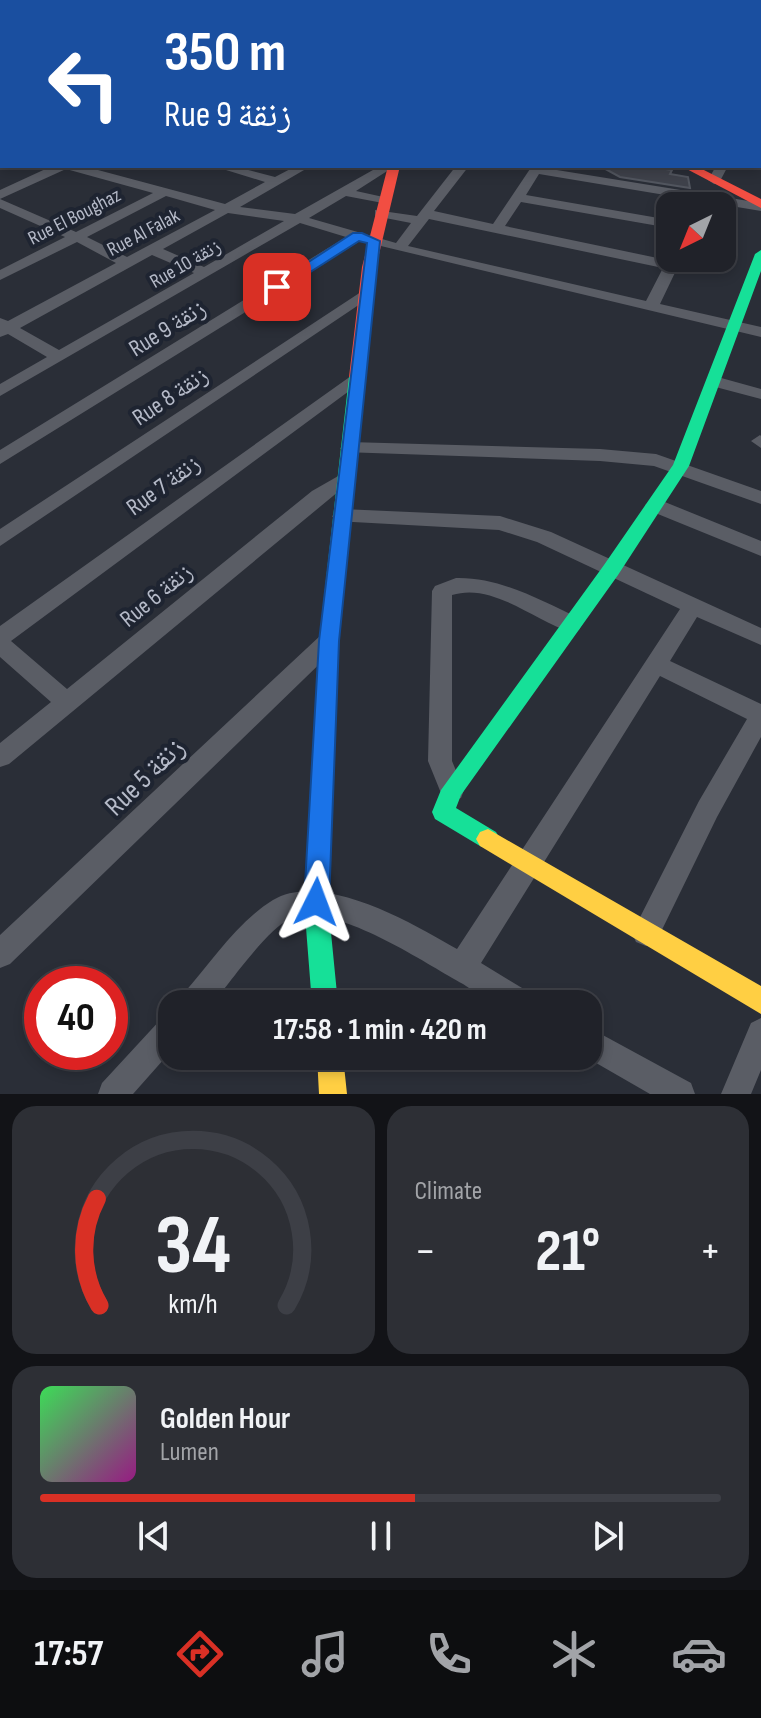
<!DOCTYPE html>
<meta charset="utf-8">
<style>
:root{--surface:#202229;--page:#2d2f35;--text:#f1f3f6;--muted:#a2a4a8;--line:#3d3f46;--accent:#d93025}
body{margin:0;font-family:"Sofia Sans Condensed","Noto Naskh Arabic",sans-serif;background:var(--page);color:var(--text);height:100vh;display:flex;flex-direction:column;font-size:30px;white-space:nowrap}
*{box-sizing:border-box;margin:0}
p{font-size:26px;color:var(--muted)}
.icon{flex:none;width:44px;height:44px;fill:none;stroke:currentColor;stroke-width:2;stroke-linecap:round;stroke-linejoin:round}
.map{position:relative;height:1094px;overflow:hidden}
.details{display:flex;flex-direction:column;gap:12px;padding:12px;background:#121317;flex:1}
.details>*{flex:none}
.guide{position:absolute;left:0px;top:0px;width:762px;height:168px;box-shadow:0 4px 12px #0003,0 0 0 2px var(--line);background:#1a4fa0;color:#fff;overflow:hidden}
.needle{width:52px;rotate:223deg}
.controls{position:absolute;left:656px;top:192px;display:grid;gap:16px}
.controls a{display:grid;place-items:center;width:80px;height:80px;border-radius:16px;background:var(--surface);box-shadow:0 4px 12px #0003,0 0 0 2px var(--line);font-size:40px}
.speed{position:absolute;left:24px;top:966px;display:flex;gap:16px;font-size:40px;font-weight:700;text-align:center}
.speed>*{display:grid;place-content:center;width:104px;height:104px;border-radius:50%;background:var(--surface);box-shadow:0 4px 12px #0003,0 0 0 2px var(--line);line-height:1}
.speed .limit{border:12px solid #d22;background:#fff;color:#111}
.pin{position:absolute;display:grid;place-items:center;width:68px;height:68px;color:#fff;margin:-34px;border-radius:16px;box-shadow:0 4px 12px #0006}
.me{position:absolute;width:88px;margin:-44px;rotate:3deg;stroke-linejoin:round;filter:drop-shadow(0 0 6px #0008)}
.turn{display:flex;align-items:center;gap:28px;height:168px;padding:0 32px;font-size:36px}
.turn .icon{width:104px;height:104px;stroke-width:2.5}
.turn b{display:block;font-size:56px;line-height:68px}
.big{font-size:60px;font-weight:700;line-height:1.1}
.details .widget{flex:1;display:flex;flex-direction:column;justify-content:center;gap:12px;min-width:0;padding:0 28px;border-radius:24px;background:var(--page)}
.details .dial{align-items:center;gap:0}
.dial svg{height:208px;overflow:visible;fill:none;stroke:var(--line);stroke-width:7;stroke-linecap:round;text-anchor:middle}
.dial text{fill:var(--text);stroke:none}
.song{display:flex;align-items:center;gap:24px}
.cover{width:96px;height:96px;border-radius:12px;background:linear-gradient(135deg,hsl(130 70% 55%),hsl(310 70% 35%))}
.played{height:8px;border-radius:4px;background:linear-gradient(90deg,var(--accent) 55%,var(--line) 55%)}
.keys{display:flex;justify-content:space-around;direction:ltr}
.heat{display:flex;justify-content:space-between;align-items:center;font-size:44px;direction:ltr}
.details .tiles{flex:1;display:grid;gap:12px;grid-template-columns:1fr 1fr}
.widget:last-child{grid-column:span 2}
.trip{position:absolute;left:158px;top:990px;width:444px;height:80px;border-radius:24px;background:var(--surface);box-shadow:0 4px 12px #0003,0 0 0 2px var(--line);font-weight:700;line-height:80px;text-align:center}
.tabs{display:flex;height:128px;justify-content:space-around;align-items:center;background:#0d0e10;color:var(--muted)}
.tabs .icon{width:56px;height:56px}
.tabs .on{color:var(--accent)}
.tabs b{font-size:36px;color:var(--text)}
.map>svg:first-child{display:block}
.building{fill:#3f424b;stroke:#52565f;stroke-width:2}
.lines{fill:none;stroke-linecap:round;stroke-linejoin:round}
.street{fill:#5a5d65;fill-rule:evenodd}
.fast{fill:#16e098;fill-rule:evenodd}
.slow{fill:#ffcf43;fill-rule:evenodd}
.jam{fill:#f24e42;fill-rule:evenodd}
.route{fill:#1a73e8;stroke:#114b97;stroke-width:2}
.labels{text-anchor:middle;stroke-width:8;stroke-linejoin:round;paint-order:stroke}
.far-street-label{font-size:20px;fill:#b5bac8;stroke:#1e2431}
.street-label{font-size:24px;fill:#b5bac8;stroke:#1e2431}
.near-street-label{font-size:28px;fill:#b5bac8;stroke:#1e2431}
</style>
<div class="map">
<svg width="761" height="1094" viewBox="0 0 761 1094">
<rect width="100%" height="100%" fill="#2a2e37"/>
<path class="building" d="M600 166H666L665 169 672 170 670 174 688 177 690 188 620 177Z"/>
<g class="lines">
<path class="street" d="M182 0H202L204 2H184Z
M304 0H315L317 2H306Z
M467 0H488L490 2H469Z
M665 0H694L696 2H667Z
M760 6H761V12H760Z
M0 17H2V23H0Z
M760 46H761V52H760Z
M0 47H2V54H0Z
M0 77H2V83H0Z
M760 111H761V117H760Z
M0 114H2V122H0Z
M0 149H2V157H0Z
M52 166H83L225 204 265 182 213 166H233L275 177 296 166H311L240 207 295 214 380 166H395L356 191 388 198V204L346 196 309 218 396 243 411 223 375 216V210L417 216 456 166H469L434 211 493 224 532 166 761 203V211L539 174 526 195 670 220V228L521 202 505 226 667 260 670 255V258H682L660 304 761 327V337L360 241 0 464V450L346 237 300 223 0 396V384L47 357 8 334 0 337V318L8 321 116 263 77 242 0 280V270L65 237 0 208V199L76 232 153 193 66 169 0 199V190ZM166 196 215 210 127 257 87 237ZM228 213 284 221 204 267 163 249ZM429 219 663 268 646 301 408 246ZM152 255 194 273 59 350 20 328Z
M716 166H728L719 183 714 184 708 180Z
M367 288 375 293 372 296 0 546V529Z
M358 371 366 376 364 380 11 641 67 689 312 491 347 471 356 477 9 764 0 767V743L51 702 0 657V626Z
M714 376 761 389V399L708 385 706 381 708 377Z
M760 435 761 436V448L751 441Z
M349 442 600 449 656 454 761 491V504L654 466 600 461 343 452 340 448Z
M655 498 761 541V556L648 510 645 505Z
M342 509 500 516 551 532 761 628V645L697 617 670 661 761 704V737L717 817 656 942 646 946 636 942 632 933 699 801 747 719 660 676 481 963 532 994 536 1004C524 1004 505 1007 494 1003 483 1000 473 990 463 984 426 964 333 900 290 919 267 929 230 983 212 1004H179L183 994C211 963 237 922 273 900 322 870 414 924 457 949L680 609 537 542 499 530 335 521 332 516Z
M456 578C500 577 540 600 579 618L582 624 579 630 571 632C534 621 493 582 452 595V761L464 790 461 798 452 801 443 798 428 761 432 591 435 586Z
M329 633 337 635 340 641 337 647 10 964 0 968V935L321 635Z
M172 1013V1050L133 1094H98L102 1083 162 1018Z
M761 1018V1070L751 1094H721L751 1023Z
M588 1027 691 1083 695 1094H650L584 1056H588Z"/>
<path class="fast" d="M760 24 761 25V31L760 30Z
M761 250V271L689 466 618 575 461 795 456 808 496 832 500 839 496 846 488 849 480 846 435 819 432 812 441 790 604 565 673 465 755 254Z
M357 372 365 377 339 641 328 902 338 1004H312L304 902 319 641 349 377Z"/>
<path class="slow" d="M363 0H374L375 2H364Z
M420 0H428V2H420Z
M555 0H575L577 2H557Z
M0 87H2L0 94Z
M488 829 761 986V1014L480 846 476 839 480 832Z
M317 1056H343L347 1094H319Z"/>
<path class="jam" d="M388 166H400L376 267 365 377 357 382 349 377 362 267Z
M681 166H696L761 199V208Z"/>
</g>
<path class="route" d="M353 233H362L380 241 339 641 329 902 325 910 316 913 308 910 304 902 319 641 367 243 359 241 282 290 270 287Z"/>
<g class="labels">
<g class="far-street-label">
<text transform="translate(74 216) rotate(-27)" y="7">Rue El Boughaz</text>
<text transform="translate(143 232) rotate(-28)" y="7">Rue Al Falak</text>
<text transform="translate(185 263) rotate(-30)" y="7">Rue 10 زنقة</text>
</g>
<g class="street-label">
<text transform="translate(167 328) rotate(-32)" y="8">Rue 9 زنقة</text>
<text transform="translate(170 396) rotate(-34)" y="8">Rue 8 زنقة</text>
<text transform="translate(163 485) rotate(-36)" y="8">Rue 7 زنقة</text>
<text transform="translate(156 595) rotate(-39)" y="8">Rue 6 زنقة</text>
</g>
<g class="near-street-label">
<text transform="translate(144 776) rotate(-44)" y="10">Rue 5 زنقة</text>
</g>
</g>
</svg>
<div class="controls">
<a><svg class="needle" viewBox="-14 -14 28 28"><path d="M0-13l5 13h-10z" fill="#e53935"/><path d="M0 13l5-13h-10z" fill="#a2a4a8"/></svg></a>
</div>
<div class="speed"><div class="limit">40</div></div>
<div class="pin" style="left:277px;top:287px;background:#d93025"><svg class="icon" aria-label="arrive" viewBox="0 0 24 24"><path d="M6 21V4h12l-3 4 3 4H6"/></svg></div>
<svg class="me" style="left:316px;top:902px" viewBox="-20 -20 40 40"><path d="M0-17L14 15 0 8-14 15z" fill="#1a73e8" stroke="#fff" stroke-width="4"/></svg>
<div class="trip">17:58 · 1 min · 420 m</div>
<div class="guide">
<div class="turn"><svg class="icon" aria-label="left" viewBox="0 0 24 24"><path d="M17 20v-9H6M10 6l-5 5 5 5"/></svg><div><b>350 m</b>Rue 9 زنقة</div></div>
</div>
</div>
<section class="details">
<div class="tiles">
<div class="widget dial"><svg viewBox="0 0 100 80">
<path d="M14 69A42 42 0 1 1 86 69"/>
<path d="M14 69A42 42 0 0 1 13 28" stroke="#d93025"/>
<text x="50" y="56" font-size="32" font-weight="700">34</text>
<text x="50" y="72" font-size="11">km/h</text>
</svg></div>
<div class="widget"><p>Climate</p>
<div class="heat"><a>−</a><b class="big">21°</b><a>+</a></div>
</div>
<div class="widget">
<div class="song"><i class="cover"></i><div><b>Golden Hour</b><p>Lumen</p></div></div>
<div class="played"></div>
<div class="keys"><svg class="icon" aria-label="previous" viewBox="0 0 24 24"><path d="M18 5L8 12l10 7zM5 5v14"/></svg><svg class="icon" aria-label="pause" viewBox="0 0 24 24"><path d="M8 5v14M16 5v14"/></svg><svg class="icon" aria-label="next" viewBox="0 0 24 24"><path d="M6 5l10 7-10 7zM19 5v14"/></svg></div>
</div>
</div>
</section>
<nav class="tabs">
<b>17:57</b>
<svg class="icon on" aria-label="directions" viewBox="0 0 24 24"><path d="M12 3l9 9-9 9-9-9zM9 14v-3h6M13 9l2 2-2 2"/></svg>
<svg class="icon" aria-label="music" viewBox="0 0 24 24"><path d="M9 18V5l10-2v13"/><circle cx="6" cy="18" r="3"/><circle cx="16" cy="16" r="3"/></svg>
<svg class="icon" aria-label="phone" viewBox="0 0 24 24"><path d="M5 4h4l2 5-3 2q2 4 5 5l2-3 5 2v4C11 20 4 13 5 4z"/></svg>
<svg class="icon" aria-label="climate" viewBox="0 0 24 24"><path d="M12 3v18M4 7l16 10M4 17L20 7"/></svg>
<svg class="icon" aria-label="car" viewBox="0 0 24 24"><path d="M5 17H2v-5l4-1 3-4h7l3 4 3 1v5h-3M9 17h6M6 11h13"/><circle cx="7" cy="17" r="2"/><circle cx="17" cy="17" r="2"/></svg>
</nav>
